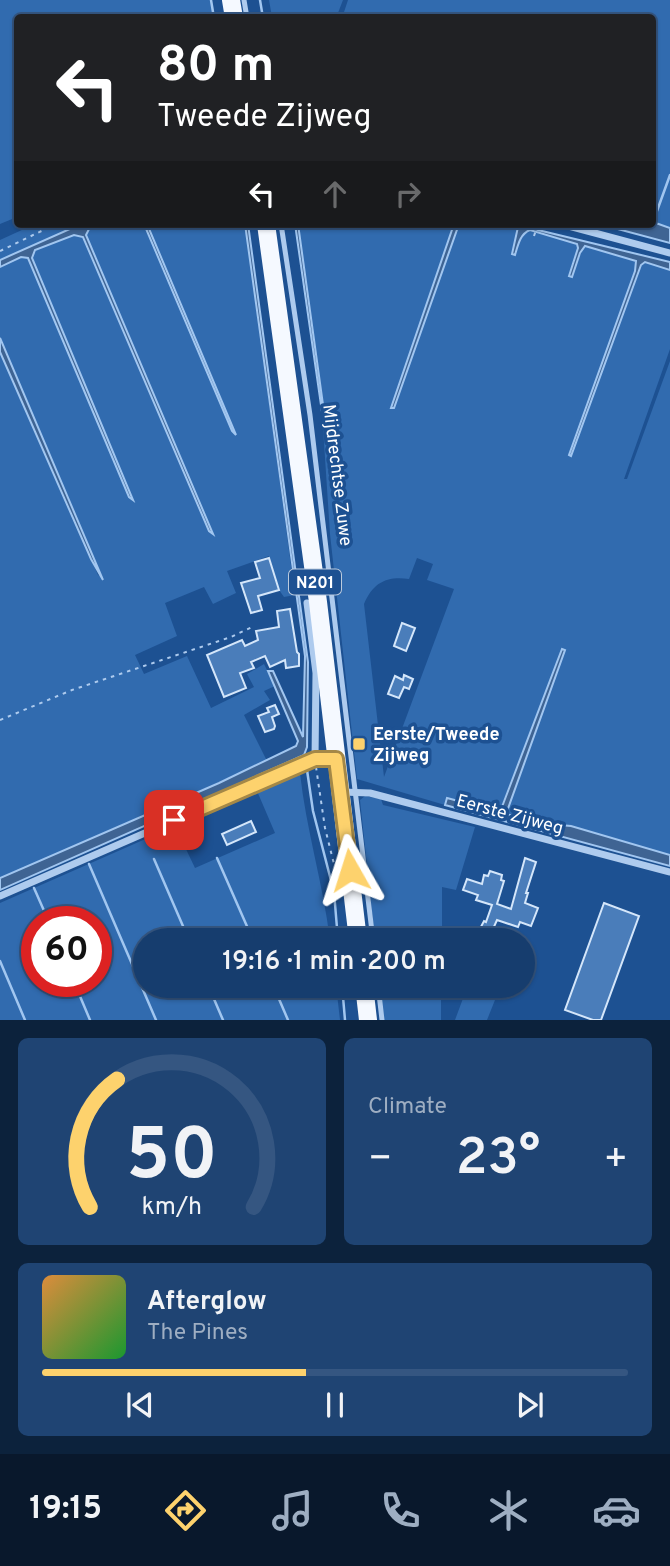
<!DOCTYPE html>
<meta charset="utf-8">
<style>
:root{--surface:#163d6e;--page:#1f4473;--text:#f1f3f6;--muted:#9eaec2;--line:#355681;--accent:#fdd26d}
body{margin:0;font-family:Overpass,sans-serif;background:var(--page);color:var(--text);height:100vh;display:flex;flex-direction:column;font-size:26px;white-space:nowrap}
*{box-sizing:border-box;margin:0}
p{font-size:23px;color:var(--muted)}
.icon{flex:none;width:38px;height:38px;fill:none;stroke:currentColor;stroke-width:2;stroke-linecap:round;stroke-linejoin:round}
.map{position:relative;height:1020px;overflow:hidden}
.drawer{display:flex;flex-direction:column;gap:18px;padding:18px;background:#0c223c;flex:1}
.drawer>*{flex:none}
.banner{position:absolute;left:14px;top:14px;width:642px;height:214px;border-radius:7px;box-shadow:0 2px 5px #0004,0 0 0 2px var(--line);background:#202124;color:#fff;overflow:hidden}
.speed{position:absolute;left:21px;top:906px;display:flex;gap:14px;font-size:35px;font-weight:700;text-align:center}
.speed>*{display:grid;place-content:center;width:91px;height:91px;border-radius:50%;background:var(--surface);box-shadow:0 2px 5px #0004,0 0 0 2px var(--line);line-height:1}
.speed .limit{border:10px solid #d22;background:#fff;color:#111}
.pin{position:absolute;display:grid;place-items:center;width:60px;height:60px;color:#fff;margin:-30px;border-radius:14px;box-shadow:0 4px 10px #0006}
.me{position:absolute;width:77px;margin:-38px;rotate:354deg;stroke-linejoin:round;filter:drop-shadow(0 0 5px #0008)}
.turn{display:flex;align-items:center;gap:24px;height:147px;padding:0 28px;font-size:32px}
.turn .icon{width:91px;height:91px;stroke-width:2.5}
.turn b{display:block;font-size:49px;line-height:60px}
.lanes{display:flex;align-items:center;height:66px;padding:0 28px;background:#0003;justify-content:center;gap:35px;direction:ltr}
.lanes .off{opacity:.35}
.big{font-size:52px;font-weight:600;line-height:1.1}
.drawer .card{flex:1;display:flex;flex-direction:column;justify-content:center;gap:10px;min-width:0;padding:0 24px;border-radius:10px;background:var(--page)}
.drawer .dial{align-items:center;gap:0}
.dial svg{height:182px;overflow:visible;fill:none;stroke:var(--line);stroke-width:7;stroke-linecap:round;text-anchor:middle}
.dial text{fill:var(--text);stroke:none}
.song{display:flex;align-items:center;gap:21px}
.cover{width:84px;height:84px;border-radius:10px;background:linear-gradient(135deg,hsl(30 70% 55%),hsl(130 70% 35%))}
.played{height:7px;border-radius:4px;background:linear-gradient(90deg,var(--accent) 45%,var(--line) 45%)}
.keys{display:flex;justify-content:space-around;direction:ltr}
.heat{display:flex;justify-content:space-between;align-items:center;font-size:38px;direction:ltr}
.drawer .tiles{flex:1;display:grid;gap:18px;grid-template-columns:1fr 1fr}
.card:last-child{grid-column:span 2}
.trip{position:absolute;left:133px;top:928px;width:402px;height:70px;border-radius:35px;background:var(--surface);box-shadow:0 2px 5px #0004,0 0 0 2px var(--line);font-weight:600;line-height:70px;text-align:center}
.tabs{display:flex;height:112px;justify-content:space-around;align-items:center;background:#09182c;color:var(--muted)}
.tabs .icon{width:49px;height:49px}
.tabs .active{color:var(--accent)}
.tabs b{font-size:32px;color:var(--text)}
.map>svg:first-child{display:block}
.green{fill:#316baf;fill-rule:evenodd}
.water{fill:#3f6493;stroke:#a1c6f0;stroke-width:2}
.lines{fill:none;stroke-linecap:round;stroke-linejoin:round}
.stream{stroke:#a1c6f0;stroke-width:2.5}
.building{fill:#4a7dba;stroke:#d4e6fa;stroke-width:2}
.path{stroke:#aecbee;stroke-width:2;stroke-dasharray:3.5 5;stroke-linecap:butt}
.lane{stroke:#aecbee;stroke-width:5}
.street{stroke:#aecbee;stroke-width:7}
.primary{stroke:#f5f9ff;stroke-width:18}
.route-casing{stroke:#a48847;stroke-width:18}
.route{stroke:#fdd26d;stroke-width:12}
.poi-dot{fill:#fdd26d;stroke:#1d5192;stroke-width:2.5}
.labels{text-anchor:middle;stroke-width:7;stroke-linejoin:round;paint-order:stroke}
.shield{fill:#1d5192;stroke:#bbcbde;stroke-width:2}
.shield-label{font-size:16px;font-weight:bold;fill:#fff}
.street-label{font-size:18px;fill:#fff;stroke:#1d5192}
.poi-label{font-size:18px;font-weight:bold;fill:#fff;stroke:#1d5192;text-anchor:start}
</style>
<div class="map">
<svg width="670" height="1020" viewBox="0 0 670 1020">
<rect width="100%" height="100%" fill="#1d5192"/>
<path class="green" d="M0 0H211L213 17 18 18 17 217 0 224Z
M269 0H343L336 18 272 17Z
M348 0H670V228L653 222V18H342Z
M35 224H81L0 260V240Z
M97 224H144L234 432 147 224H245L295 595 284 597 279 590 269 556 227 571 236 593 213 604 204 587 165 603 177 636 135 655 144 674 187 656 211 708 254 687 247 674 264 664 275 686 264 691 270 700 244 715 267 761 0 878V352L91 559 98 575 102 577 0 338V267L21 257 28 258 129 497 132 499 32 258 35 250 74 235 83 237 209 530 212 532 86 235 90 227Z
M298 224H454L392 408 459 224H508L518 227 513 253 516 254C518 245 520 234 530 230L577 244 578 248 569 276 571 277 584 246 636 261 635 271 569 456H571L641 265 645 262 670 270V349L624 479H627L670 361V855L571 826 548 824 506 814 565 650 562 649 499 812 448 798 445 805 357 779 330 534 322 412 324 411ZM417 558 433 564 427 580 454 589 384 777 364 604C373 583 386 576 409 579Z
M300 773C306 829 323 883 330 940H145V985H336L340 1020H0V903L175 826 195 868 275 833 257 791ZM96 922V982H37V922Z
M365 796 381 799 383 805 475 827 456 890 442 887V940H375L360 800Z
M380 985H441V1020H384Z
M468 985H501L487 1020H455Z"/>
<path class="water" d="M653 222 670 228V243L599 224H653Z
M81 224H97L90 227 86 235 213 534 209 531 83 237 74 235 35 250 32 258 133 500 129 497 28 258 21 257 0 267V260Z
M144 224H147L236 435 232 431Z
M245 224H248L308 662 307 747 304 755 0 890V878L219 783 296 746 298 741 268 671H273L303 737 305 656Z
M295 224H298L324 412H322Z
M454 224H459L394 408H391Z
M508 224H524L538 230 670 262V270L645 262 641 265 571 456 569 455 635 271 636 261 585 246 580 253 572 277 569 276 578 248 577 244 530 230C520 234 518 245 515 255L512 254 518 227Z
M0 338 103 580 91 559 0 352Z
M562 649 565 650 506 814 548 824 571 826 670 855V866L445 805 447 798 500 812Z"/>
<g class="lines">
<path class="stream" d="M211 0 214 18
M260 0 263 18
M653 222 670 175
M307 770 313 811 334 892 338 940
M217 858 253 940
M154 859 189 940
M89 864 156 1020
M34 888 49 922
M0 961 25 1020
M74 982 90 1020
M208 985 223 1020
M273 985 288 1020
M342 985 345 1020"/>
</g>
<path class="building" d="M269 558 279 590 258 596 262 610 251 613 241 583 260 578 255 562Z
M290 609 297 652 299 654V666L286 668 285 660 270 667 265 656 251 662 254 668 240 673 246 688 224 697 207 655 242 640 245 646 258 640 256 631 279 627 277 611Z
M402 623 415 628 406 651 394 646Z
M404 675 413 679 409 689 404 687 399 698 388 694 395 676 403 680Z
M275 705 279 714 272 717 275 726 274 729 265 732 258 716 269 712 267 708Z
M251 821 256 832 227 845 222 834Z
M525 858 536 862 526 893H528L525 903 538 908 531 926 520 922 518 927 497 920 488 940H474L484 921 486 922 492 905 476 900 478 895 463 890 467 879 482 884 484 875 488 876 490 871 502 875 501 880 504 881 497 904 511 909Z
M604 903 639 916 601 1020H593L565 1010Z"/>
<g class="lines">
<path class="path" d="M534 236 538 224
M0 251 56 224
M0 720 72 690 231 637 252 627
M316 767 325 828 334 864"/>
<path class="lane" d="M244 0 247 18
M281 224 310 415 373 940
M378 985 382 1020"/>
<path class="street" d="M561 224 670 253
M307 603 316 673 315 759
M342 792 370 793 670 872
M0 896 315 759H336"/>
<path class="primary" d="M231 0 234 18
M266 224 318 602 358 940
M364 985 368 1020"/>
</g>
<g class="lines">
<defs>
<path id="route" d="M174 820 315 759H336L350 870"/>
</defs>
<use href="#route" class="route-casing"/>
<use href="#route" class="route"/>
</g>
<rect class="poi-dot" x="352" y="737" width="14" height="14" rx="3.5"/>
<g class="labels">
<rect class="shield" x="289" y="569.5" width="52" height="25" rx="5"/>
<g class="shield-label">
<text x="315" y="588">N201</text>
</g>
<g class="street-label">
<text transform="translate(338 475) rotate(83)" y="6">Mijdrechtse Zuwe</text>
<text transform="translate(510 814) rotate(15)" y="6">Eerste Zijweg</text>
</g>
<g class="poi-label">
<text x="373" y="740">Eerste/Tweede<tspan x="373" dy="21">Zijweg</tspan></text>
</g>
</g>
</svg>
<div class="speed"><div class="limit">60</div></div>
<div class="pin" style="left:174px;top:820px;background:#d93025"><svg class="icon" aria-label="arrive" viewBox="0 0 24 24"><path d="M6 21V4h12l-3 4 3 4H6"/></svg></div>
<svg class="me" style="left:350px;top:870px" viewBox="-20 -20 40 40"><path d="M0-17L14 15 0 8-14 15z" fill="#fdd26d" stroke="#fff" stroke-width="4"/></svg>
<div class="trip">19:16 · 1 min · 200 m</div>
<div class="banner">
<div class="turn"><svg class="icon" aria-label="left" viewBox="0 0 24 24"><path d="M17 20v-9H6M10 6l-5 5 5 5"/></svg><div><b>80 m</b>Tweede Zijweg</div></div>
<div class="lanes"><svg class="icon" aria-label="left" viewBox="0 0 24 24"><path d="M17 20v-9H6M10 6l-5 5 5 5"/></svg><svg class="icon off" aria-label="ahead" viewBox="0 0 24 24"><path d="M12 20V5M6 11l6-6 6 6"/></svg><svg class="icon off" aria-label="right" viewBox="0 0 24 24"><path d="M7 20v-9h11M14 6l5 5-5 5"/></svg></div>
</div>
</div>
<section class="drawer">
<div class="tiles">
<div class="card dial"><svg viewBox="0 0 100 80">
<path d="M14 69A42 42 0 1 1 86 69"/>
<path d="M14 69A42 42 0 0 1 26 13" stroke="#fdd26d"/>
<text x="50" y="56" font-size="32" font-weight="700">50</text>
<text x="50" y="72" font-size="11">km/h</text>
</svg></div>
<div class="card"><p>Climate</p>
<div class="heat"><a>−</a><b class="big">23°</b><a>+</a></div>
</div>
<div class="card">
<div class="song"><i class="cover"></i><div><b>Afterglow</b><p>The Pines</p></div></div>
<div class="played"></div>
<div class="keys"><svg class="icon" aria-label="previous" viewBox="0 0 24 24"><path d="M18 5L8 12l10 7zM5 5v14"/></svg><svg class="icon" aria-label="pause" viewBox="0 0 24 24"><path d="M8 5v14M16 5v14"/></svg><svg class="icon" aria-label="next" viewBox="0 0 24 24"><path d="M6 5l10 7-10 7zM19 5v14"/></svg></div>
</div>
</div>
</section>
<nav class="tabs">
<b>19:15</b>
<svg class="icon active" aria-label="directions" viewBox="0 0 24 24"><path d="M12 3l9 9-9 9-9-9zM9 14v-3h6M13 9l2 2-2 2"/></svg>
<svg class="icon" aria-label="music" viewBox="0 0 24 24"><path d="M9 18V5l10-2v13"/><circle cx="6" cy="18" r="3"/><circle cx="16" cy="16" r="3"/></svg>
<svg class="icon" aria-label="phone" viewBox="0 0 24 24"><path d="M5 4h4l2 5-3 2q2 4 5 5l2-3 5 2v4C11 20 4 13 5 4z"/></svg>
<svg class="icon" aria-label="climate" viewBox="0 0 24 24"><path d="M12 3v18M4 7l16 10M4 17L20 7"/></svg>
<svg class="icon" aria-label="car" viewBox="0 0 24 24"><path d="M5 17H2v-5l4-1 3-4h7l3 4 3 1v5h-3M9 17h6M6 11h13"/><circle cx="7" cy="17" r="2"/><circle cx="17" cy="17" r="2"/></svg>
</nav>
